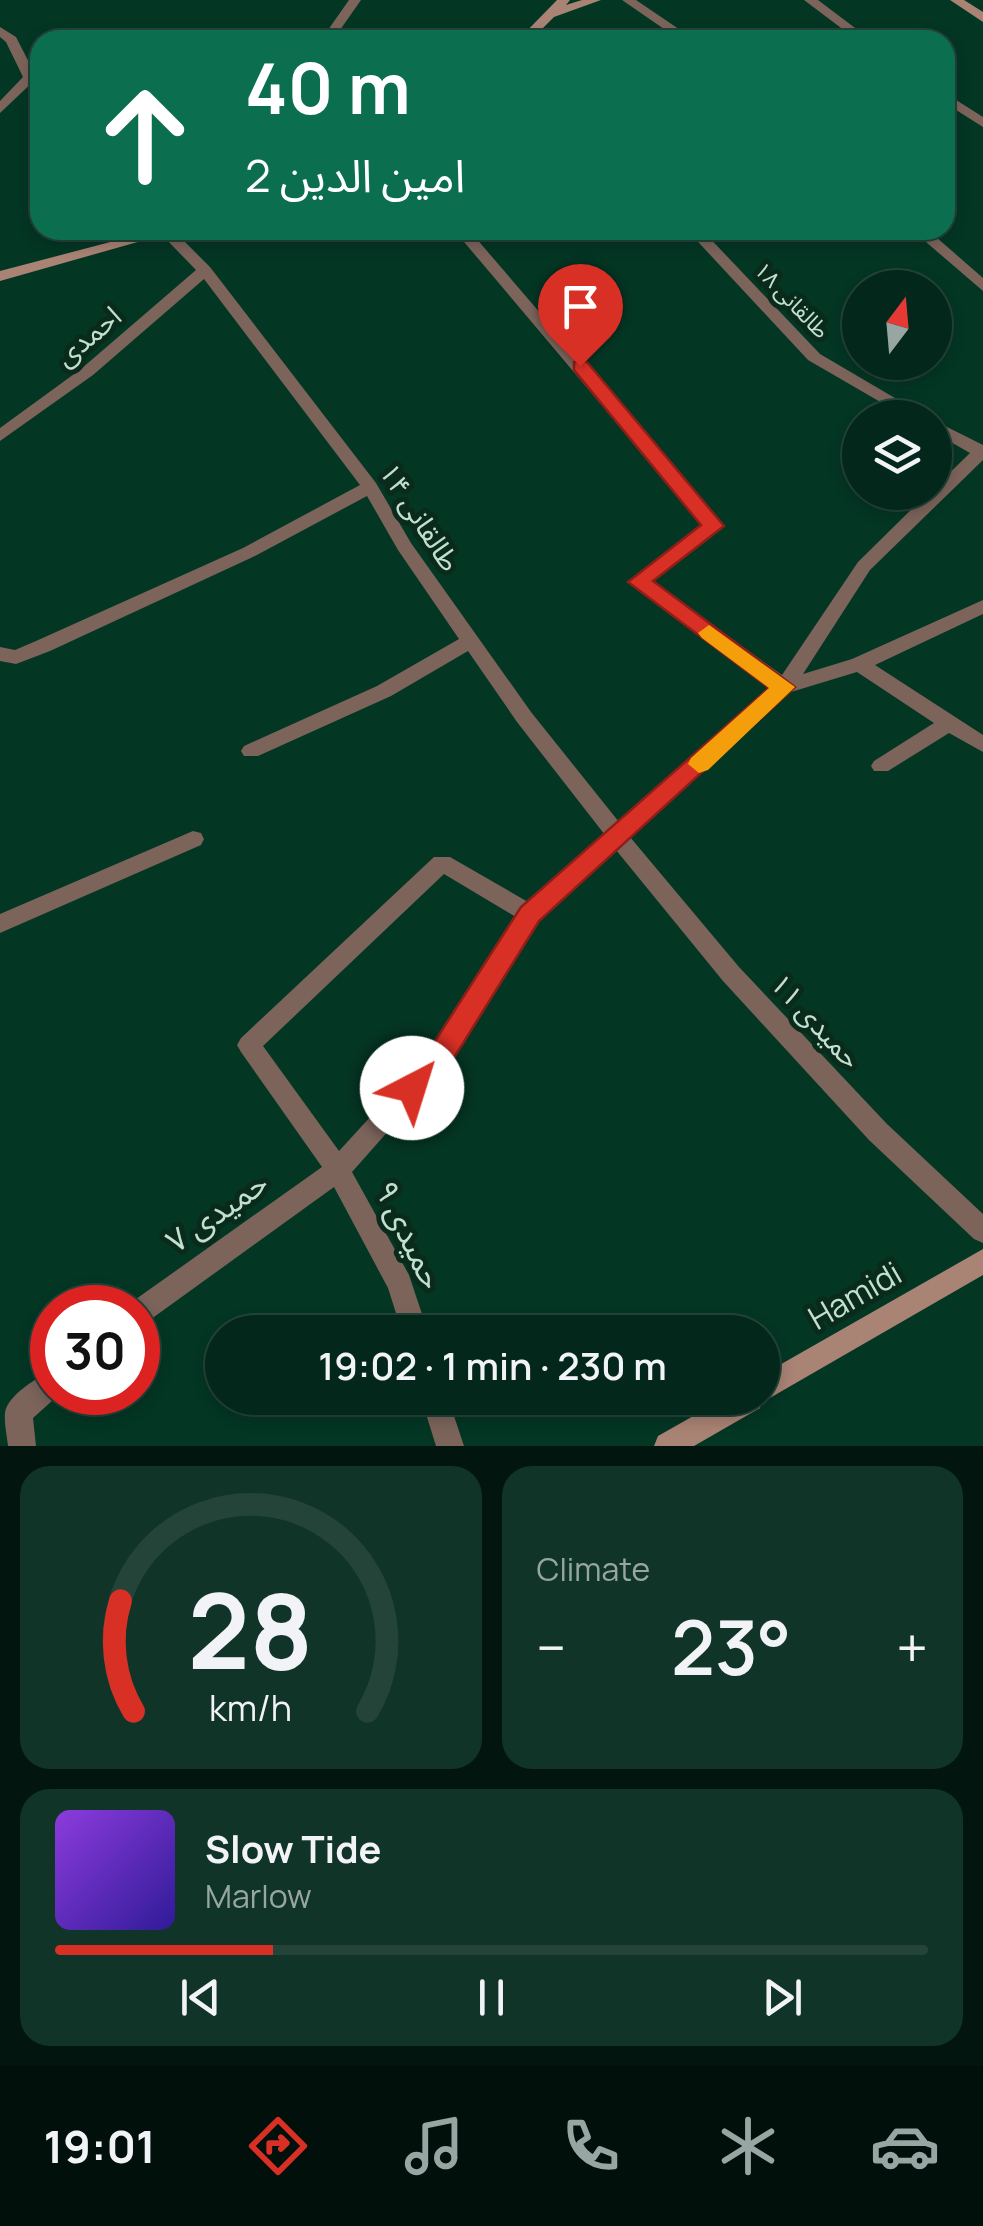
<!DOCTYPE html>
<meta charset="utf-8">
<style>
:root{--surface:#03281b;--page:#113428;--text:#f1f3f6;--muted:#97a6a3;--line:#24443a;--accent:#d93025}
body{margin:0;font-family:Manrope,"Noto Sans Arabic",sans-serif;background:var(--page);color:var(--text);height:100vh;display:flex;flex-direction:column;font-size:38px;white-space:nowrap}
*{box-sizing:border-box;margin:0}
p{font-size:32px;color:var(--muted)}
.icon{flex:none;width:55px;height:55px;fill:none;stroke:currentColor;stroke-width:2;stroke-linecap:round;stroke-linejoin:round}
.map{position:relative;height:1446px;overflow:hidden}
.side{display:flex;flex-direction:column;gap:20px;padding:20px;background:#02160f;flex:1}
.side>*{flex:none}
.guide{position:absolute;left:30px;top:30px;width:925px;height:210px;border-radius:30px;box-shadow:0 5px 15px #0003,0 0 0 2px var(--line);background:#0b6e4f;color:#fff;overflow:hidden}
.needle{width:65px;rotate:16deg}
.buttons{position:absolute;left:842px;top:270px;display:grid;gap:20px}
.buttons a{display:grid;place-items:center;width:110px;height:110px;border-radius:50%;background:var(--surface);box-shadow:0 5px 15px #0003,0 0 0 2px var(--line);font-size:50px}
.speed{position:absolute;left:30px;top:1285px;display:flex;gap:20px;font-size:50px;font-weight:700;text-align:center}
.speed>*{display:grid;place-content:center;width:130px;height:130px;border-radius:50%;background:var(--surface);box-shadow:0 5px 15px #0003,0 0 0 2px var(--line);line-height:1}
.speed .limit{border:15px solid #d22;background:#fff;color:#111}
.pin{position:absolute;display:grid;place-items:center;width:85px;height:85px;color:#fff;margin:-102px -42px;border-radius:50% 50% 50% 0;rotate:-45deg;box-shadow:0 0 10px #0007}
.pin .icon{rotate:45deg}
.me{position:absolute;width:110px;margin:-55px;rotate:40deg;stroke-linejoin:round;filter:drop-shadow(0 0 8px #0008)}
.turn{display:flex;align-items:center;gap:35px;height:210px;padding:0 50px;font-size:45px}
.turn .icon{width:130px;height:130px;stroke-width:2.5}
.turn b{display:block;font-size:70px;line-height:85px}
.big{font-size:75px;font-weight:600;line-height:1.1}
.side .tile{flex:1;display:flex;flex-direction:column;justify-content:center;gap:15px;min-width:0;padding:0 35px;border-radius:30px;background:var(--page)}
.side .dial{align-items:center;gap:0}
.dial svg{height:260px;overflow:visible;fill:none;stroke:var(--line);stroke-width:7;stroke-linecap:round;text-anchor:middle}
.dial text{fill:var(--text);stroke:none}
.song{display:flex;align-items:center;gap:30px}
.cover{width:120px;height:120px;border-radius:15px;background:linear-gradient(135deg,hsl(270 70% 55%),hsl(250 70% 35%))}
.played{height:10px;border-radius:5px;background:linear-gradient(90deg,var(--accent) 25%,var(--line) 25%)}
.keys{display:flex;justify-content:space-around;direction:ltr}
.heat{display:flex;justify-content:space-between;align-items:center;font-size:55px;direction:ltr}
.side .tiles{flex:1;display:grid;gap:20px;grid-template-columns:1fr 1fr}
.tile:last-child{grid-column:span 2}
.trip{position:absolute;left:205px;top:1315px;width:575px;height:100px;border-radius:50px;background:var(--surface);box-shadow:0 5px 15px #0003,0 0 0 2px var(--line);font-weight:600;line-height:100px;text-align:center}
.menu{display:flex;height:160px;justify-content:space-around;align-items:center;background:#01100b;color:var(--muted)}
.menu .icon{width:70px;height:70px}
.menu .current{color:var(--accent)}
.menu b{font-size:45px;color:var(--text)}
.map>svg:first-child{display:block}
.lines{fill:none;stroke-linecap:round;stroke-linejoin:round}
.street{fill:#7c645b;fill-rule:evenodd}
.secondary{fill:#a98374;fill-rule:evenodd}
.route{fill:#d93025;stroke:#8d1f18;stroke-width:2.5}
.slow{fill:#f59e0b}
.labels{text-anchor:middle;stroke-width:10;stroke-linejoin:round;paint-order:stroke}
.far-street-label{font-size:22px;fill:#c2e0d0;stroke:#0a2a1c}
.street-label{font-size:28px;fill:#c2e0d0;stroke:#0a2a1c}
.near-street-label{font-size:32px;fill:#c2e0d0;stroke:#0a2a1c}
</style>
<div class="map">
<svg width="983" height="1446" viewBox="0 0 983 1446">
<rect width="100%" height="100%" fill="#043624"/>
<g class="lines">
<path class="street" d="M349 0H361L333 40H321Z
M622 0H636L695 40H680Z
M804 0H818L871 40H857Z
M0 27 16 37 37 78 0 113V101L23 77 6 42 0 37Z
M945 93 983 117V127L945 103Z
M163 230H173L210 267 376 483 411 543 531 712 619 822 771 687 632 586 630 582 632 578 703 525 454 230H469L723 526 652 582 782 675 858 562 929 492H935V487L970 453 935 433V421L983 445V460L870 570 803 674 852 659 983 600V614L875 665 983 735V752L949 733 888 771H874L871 766 874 761 934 723 857 672 791 692 630 837 739 967 887 1124 983 1214V1243L974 1239 869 1140 723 981 616 850 538 920 445 1067 352 1172 409 1275 428 1332H402L388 1288 334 1187 147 1322 138 1325V1308H127L129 1304 322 1167 241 1052 237 1045 241 1038 434 857H450L528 902 605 835 517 722 468 651 391 696 258 756H244L241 751 244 746 377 686 459 639 398 550 367 496 255 556 50 651 16 664 0 661V647L15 650 36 641 243 548 360 485 204 279 93 375 0 441V428L81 369 196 270 163 236ZM444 874 516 917 429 1053 339 1151 263 1046Z
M687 230H702L820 354 929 418H908L808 360Z
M912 230H928L983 278V291Z
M193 831 201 833 204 839 201 845 0 933V914Z
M52 1371V1392H62L33 1418 36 1446H8C7 1436 4 1423 5 1413 7 1396 37 1377 52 1371Z
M421 1398H448L464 1446H436Z"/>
<path class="secondary" d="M557 0H570L566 5 582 0H601L554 17 531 40H518Z
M950 0H964L983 12V22Z
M156 230H180L0 281V271Z
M983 1249V1275L761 1403 760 1408 694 1446H654L658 1436 725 1398H762V1375Z"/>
</g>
<path class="route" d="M580 360 587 362 724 526 653 581 795 687 539 921 447 1069 422 1096 412 1100 403 1096 399 1088 428 1052 521 907 769 688 628 582 701 525 574 370V362Z"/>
<path class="slow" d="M709 625 795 687 708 770 699 773 688 764 691 758 769 688 702 638 698 633Z"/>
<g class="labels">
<g class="far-street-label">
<text transform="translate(792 300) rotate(46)" y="8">طالقانی ۱۸</text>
</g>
<g class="street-label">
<text transform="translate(88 336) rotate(-40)" y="10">احمدی</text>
<text transform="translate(420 517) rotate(57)" y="10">طالقانی ۱۴</text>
<text transform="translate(816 1021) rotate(47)" y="10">حمیدی ۱۱</text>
</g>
<g class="near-street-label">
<text transform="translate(217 1212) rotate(-35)" y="11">حمیدی ۷</text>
<text transform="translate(409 1235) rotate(64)" y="11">حمیدی ۹</text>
<text transform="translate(855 1296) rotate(-30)" y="11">Hamidi</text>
</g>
</g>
</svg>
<div class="buttons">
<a><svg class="needle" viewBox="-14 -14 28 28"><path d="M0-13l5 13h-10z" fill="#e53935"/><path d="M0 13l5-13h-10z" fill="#97a6a3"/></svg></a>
<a><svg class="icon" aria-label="layers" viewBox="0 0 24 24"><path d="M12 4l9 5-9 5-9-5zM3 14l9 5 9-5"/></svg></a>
</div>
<div class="speed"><div class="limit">30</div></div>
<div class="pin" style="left:580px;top:366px;background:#d93025"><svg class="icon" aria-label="arrive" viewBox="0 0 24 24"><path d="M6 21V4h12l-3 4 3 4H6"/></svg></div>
<svg class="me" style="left:412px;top:1088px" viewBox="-20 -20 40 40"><circle r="19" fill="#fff"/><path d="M0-13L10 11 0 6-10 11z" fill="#d93025"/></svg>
<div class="trip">19:02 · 1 min · 230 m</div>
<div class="guide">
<div class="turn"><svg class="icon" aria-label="ahead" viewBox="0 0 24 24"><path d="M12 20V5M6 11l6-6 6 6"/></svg><div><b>40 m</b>امین الدین 2</div></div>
</div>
</div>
<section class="side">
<div class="tiles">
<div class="tile dial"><svg viewBox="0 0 100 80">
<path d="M14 69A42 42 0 1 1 86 69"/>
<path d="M14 69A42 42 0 0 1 10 35" stroke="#d93025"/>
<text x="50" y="56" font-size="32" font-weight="700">28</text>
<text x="50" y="72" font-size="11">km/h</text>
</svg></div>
<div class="tile"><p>Climate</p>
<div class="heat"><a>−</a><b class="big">23°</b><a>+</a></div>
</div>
<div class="tile">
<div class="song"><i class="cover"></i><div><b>Slow Tide</b><p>Marlow</p></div></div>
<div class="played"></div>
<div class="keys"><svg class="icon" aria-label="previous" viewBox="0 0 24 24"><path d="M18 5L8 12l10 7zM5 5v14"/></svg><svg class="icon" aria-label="pause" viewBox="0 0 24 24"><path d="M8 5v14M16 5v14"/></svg><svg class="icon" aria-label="next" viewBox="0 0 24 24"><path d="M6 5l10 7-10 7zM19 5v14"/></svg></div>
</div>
</div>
</section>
<nav class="menu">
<b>19:01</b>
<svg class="icon current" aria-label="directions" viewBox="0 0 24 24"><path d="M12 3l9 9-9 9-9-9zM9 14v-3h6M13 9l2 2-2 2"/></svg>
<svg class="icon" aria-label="music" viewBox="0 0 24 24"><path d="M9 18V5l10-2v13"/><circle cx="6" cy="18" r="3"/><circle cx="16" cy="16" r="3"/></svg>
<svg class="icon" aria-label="phone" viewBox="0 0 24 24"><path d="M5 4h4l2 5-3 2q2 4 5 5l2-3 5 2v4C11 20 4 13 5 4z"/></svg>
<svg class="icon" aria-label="climate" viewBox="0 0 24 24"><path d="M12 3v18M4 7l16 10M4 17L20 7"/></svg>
<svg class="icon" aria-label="car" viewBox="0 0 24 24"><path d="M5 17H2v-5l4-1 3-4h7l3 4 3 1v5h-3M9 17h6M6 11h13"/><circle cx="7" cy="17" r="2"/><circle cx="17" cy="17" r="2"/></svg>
</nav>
